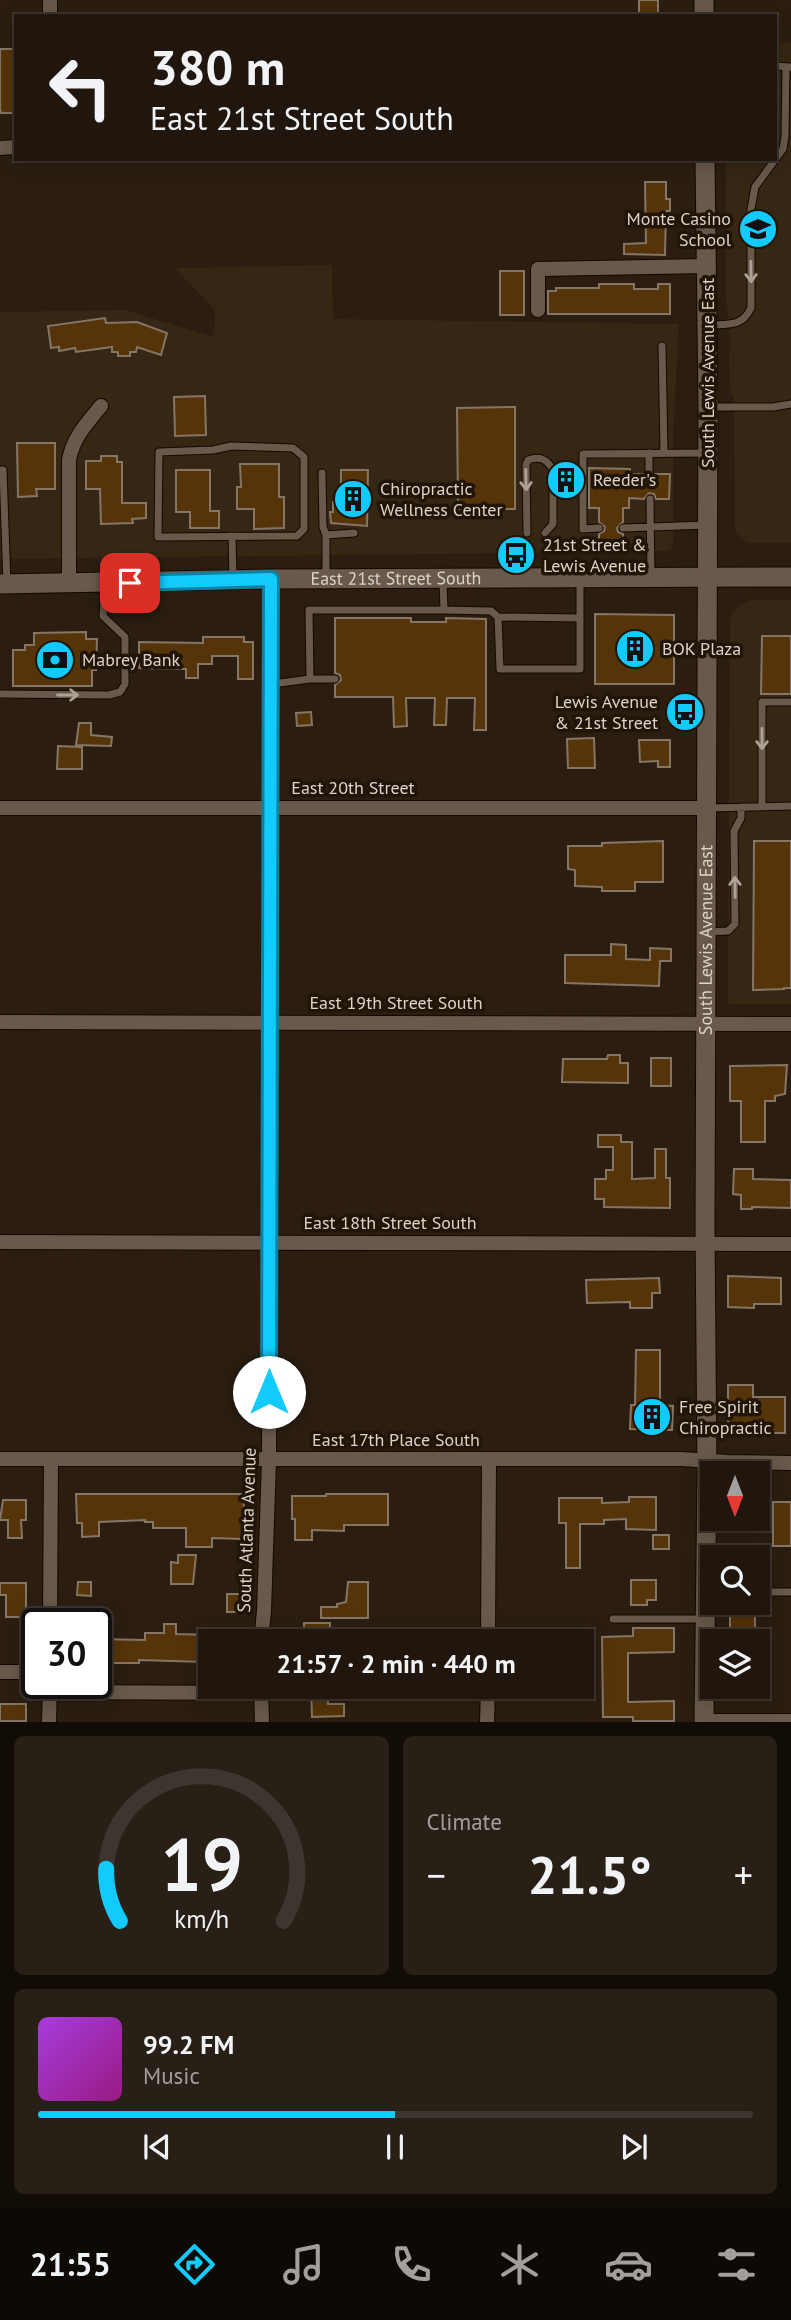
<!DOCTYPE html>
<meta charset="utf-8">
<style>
:root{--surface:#20160d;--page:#281f16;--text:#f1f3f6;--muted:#a29f9d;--line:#3d352e;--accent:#12cafb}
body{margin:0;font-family:"PT Sans",sans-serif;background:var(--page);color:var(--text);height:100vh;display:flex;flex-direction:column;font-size:26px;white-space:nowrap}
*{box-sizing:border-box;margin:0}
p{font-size:23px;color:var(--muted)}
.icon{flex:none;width:38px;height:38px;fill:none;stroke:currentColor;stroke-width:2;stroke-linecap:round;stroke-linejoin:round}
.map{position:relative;height:1722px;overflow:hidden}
.panel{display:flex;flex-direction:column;gap:14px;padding:14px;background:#120c07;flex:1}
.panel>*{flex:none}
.top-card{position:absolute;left:14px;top:14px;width:763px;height:147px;border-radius:0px;box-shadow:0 4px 18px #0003,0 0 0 2px var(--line);background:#20160d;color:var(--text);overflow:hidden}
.needle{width:46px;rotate:180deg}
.buttons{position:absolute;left:700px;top:1461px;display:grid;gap:14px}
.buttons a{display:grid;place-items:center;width:70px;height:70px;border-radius:0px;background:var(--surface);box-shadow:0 4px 18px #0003,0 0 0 2px var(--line);font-size:35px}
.speed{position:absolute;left:21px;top:1608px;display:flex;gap:14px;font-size:35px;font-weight:700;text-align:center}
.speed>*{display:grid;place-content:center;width:91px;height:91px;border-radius:50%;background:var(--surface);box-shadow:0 4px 18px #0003,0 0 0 2px var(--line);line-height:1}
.speed .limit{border:4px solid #111;border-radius:10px;background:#fff;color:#111}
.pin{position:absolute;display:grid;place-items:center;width:60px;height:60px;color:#fff;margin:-30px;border-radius:14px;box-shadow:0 4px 10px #0006}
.me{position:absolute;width:77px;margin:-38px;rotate:0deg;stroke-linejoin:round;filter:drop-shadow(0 0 5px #0008)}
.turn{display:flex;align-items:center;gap:24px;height:147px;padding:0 21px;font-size:32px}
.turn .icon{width:91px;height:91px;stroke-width:2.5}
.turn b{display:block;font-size:49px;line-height:60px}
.big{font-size:52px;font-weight:600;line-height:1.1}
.panel .tile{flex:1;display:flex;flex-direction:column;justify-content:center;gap:10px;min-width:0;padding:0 24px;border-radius:10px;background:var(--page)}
.panel .dial{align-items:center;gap:0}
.dial svg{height:182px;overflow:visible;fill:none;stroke:var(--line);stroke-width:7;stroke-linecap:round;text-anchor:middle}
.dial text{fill:var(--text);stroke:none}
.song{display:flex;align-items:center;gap:21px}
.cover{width:84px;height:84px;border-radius:10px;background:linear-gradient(135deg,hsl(280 70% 55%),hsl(310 70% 35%))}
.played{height:7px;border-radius:4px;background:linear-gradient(90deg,var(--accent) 50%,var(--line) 50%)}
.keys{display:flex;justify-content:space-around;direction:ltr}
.heat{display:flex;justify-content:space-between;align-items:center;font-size:38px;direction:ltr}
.panel .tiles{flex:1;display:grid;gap:14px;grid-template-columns:1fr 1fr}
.tile:last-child{grid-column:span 2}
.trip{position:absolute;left:198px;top:1629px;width:396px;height:70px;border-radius:0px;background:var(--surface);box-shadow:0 4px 18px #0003,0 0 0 2px var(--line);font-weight:600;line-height:70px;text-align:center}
.tabs{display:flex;height:112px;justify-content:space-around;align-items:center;background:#0d0905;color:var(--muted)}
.tabs .icon{width:49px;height:49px}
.tabs .active{color:var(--accent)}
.tabs b{font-size:32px;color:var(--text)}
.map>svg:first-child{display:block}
.built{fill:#362614}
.building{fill:#563409;stroke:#857566;stroke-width:2}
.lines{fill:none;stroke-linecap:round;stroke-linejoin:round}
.service-casing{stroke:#130801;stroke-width:9}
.minor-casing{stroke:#130801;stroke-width:16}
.secondary-casing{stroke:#130801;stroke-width:21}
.service{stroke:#68594b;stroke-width:7}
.minor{stroke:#68594b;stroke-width:14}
.secondary{stroke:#68594b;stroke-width:19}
.oneway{stroke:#aea298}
.route-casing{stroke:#0c83a3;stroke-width:18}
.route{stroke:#12cafb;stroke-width:12}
.labels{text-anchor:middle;stroke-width:7;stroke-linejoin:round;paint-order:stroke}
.poi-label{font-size:18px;fill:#dcd3cb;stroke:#211508;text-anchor:start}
.street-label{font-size:18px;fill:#dcd3cb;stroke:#211508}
</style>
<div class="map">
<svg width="791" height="1722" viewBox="0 0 791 1722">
<rect width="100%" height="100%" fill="#2b1e11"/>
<path class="built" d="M775 43H791V543H747L735 531 734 399 730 390 729 349 731 343 726 298V159H775Z
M332 265 333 319 679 324 673 435V547L669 551 0 559V312L125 310 214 337 215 310 175 268Z
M752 600H791V1004H728L730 620 732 612 739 605Z"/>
<path class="building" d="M639 0H658V16H639Z
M0 49H16V113H1L0 109Z
M645 182H666V199H670V211H666L665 255 624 254V244L646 243Z
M500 271H524V315H500Z
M599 284H634V289H658V284H670V314H548V291H556V288H599Z
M105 318 106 323 137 322 167 333 161 355 137 347 136 352H130V356H118V352H112V347L76 352 75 348 59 351V347L51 348 48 326Z
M205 396 206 435 175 436 174 397Z
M515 407V509H458L457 408Z
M17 443H55V489H36L37 496 18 497Z
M101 456H117V462H122V503H146V518L132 519 133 523 101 524 100 489H86V461H101Z
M240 464H279V497H284V528L254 529V509H237V487H241Z
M561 466 577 468V494H561Z
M589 468 630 469V474H643L648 480 653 479 655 474H670L669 499H656L654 494 649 493 644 499 629 498V508H623V522L617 528 618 532 623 534V548H599V534L604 531 605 527 599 522V508H589Z
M176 470H210V511H219V528H190V512H176Z
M341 470H368L367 526 331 523 330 512H333V502H338V496H341Z
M595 614 674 615V684H595Z
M335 618H411V622H446V618L486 619V730H474L475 698H447L446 725H434L435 698H406L407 726 394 727 393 697H335V685L341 680 340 675 335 673Z
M86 632V639H97L96 670H92V686H13V650H25V645H34V633Z
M762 636H791V694H761Z
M203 637H244V642H253V679H238V656H212V664H198V678H186V669L139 668V642L203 643Z
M311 712 312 725 297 726 296 713Z
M79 723H91V735L112 737 111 746 76 745Z
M594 738 595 768H568L567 739Z
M639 740H670V767H658V761L640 762Z
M58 746 82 747V769H57Z
M663 841V882H635V891H602V887L575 886V870L568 869V846H602V843Z
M754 841H791V988H784V989L753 990Z
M611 944 626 945V959L650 960V948L671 949V961H660L659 986 565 983V955H611Z
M608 1055H620V1063H628V1083L562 1082 563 1059H607Z
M651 1058H671V1086H651Z
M787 1065 785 1094 775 1096V1101H765V1142H741V1101H730V1066Z
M598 1135H621V1142H632V1179L655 1178V1149H666V1178H670V1208L604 1207V1199H595V1179H606V1170H613V1147H598Z
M734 1169H753V1179L791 1180V1208L752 1207V1209H741V1195L733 1194Z
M728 1276 781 1278V1304H754V1308L728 1307Z
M659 1278 660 1293H652V1308H630V1302L587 1303 586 1280Z
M636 1350H660V1405L673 1406 672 1430 630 1429 631 1405H635Z
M728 1385H753V1397H785V1433H763V1427L739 1426V1423H728Z
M76 1494H244L243 1539 212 1538V1547H186V1528H153V1522H145V1520L99 1522V1536L82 1537V1523H77Z
M326 1494H388V1525H344V1531L312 1530V1540H295V1519H292V1496H326Z
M629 1497H656V1530L626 1529V1519L604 1520V1524H580V1568H566V1523H559V1498H602V1503L629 1502Z
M3 1500H26V1520H21L22 1538H8V1520H0Z
M773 1502H791V1546H773Z
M653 1535H669V1549H653Z
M178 1555H196L193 1584H171V1562L178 1563Z
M631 1580H656V1600H647V1605H631Z
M78 1582H91V1596L77 1595Z
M348 1582H368V1618H321V1607H337V1604L346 1602Z
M0 1583H26V1617H6V1595H0Z
M227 1594H246V1612H227Z
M730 1615H755V1642H730Z
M304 1623H330V1642H304Z
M164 1624H176V1634L210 1635V1655H205V1662L139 1660V1663H107V1659H96V1639L145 1640V1633H164Z
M633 1628H674V1652L628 1653V1702L674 1701V1721H633V1717H603L602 1637 633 1636Z
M311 1687H328V1704H344V1716L312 1717Z
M0 1704H26V1721H0Z"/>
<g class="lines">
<defs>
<path id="service" d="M775 66 791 67
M710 325C729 324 742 327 751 308V209L755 187 783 149 785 136 786 67
M662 346 664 453
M709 407H773L791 404
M231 446 293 448 304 457V529L297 536 158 537 159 452 213 450Z
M649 453V474
M0 470H3L7 584
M322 473 323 527 326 535V578
M650 499 651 576
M599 528 583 529V454L708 453
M623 528 707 525
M527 533 526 465 528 460C540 456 547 459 553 470V524L545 533
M326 535 354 533
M232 536 233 579
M443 581 444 610 491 611 498 617 580 618
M498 617 500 669H580V581
M310 679 309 610H444
M272 684 310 679H335
M0 694 109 695 120 692 125 684V637L103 616 105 585
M762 806V702H791
M707 808 791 806
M707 932 728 931 735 924 734 831 741 818V807
M758 1592H791
M613 1619H704"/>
<path id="minor" d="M50 0V16
M0 148 16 147
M538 310V269L707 266
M69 584V460C73 438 86 424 101 406
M0 808H706
M0 1022 791 1024
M0 1242 791 1244
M0 1459H681L728 1462 791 1463
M50 1624 51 1459
M261 1642 264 1611 269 1460 271 579
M488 1642 489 1460
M0 1672H37
M261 1687 262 1722
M50 1692 262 1693
M704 1721H791
M49 1722 50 1684
M487 1722 488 1687"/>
<g id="secondary">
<path d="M704 0V16"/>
<path id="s1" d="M0 584 271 579 791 577"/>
<path id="s2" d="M704 1722 707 1474 705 1225 708 407 705 159"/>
</g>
</defs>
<use href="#service" class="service-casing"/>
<use href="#minor" class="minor-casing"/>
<use href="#secondary" class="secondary-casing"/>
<use href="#service" class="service"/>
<use href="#minor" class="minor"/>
<use href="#secondary" class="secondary"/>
</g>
<defs><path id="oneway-shaft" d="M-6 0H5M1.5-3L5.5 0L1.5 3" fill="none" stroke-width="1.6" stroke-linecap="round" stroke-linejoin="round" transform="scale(1.75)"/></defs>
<g class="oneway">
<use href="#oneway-shaft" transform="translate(751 272) rotate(89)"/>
<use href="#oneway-shaft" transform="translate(526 480) rotate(89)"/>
<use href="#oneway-shaft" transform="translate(68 695)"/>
<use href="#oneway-shaft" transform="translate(762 739) rotate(90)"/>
<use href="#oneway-shaft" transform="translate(735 887) rotate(-91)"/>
</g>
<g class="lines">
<defs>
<path id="route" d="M130 583 271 579 269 1392"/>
</defs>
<use href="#route" class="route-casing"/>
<use href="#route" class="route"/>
</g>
<defs>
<symbol id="school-disc" viewBox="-11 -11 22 22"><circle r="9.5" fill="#12cafb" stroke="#211508"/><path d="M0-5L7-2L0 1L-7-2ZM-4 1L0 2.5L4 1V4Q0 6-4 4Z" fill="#111"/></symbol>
<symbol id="building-disc" viewBox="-11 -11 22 22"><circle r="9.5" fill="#12cafb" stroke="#211508"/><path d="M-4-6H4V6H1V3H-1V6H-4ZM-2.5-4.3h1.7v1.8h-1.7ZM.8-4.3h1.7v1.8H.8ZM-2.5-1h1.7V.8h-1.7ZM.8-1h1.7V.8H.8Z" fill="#111"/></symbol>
<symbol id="bus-disc" viewBox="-11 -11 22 22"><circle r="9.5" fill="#12cafb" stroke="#211508"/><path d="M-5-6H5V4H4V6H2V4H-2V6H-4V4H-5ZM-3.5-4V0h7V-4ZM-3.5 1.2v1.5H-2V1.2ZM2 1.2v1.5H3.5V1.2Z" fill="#111"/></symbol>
<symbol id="bank-disc" viewBox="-11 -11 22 22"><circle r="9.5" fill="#12cafb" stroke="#211508"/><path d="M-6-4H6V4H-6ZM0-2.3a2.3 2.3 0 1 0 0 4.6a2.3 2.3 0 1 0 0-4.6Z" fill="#111"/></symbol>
</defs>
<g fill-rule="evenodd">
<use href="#school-disc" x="736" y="207" width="44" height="44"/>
<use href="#building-disc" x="544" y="458" width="44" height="44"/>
<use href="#building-disc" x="331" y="477" width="44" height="44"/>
<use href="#bus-disc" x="494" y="533" width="44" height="44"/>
<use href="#building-disc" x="613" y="627" width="44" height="44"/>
<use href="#bank-disc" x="33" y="638" width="44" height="44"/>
<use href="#bus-disc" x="663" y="690" width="44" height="44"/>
<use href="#building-disc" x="630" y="1395" width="44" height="44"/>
</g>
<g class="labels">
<g class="poi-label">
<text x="731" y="225" text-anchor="end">Monte Casino<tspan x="731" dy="21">School</tspan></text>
<text x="593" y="486">Reeder's</text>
<text x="380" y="495">Chiropractic<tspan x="380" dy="21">Wellness Center</tspan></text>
<text x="543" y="551">21st Street &amp;<tspan x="543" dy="21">Lewis Avenue</tspan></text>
<text x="662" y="655">BOK Plaza</text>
<text x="82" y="666">Mabrey Bank</text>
<text x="658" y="708" text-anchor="end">Lewis Avenue<tspan x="658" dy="21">&amp; 21st Street</tspan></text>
<text x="679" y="1413">Free Spirit<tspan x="679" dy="21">Chiropractic</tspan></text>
</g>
<g class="street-label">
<text transform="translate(708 373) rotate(-90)" y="6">South Lewis Avenue East</text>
<text dy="6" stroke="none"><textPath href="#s1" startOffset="396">East 21st Street South</textPath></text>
<text x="353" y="794">East 20th Street</text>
<text dy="6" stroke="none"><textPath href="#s2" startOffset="782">South Lewis Avenue East</textPath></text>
<text x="396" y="1009">East 19th Street South</text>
<text x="390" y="1229">East 18th Street South</text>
<text x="396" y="1446">East 17th Place South</text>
<text transform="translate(247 1530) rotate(-88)" y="6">South Atlanta Avenue</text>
</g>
</g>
</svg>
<div class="buttons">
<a><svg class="needle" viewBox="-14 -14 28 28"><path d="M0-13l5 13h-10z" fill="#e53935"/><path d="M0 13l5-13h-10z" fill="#a29f9d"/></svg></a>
<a><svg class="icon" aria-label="search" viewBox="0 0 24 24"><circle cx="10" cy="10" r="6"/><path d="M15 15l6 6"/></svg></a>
<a><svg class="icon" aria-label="layers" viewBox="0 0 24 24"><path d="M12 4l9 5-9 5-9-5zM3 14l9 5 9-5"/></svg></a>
</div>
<div class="speed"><div class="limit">30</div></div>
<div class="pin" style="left:130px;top:583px;background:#d93025"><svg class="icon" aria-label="arrive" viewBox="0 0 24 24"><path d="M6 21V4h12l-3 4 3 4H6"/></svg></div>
<svg class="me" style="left:269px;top:1392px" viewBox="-20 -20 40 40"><circle r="19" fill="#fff"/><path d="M0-13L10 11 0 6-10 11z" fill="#12cafb"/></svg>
<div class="trip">21:57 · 2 min · 440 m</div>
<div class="top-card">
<div class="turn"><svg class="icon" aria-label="left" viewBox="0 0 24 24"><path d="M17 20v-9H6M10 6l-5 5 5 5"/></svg><div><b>380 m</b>East 21st Street South</div></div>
</div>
</div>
<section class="panel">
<div class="tiles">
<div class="tile dial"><svg viewBox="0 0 100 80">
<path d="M14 69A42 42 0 1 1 86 69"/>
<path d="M14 69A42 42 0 0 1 8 46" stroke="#12cafb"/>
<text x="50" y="56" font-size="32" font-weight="700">19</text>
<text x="50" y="72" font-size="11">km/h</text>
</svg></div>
<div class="tile"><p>Climate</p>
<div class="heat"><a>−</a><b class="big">21.5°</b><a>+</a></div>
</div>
<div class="tile">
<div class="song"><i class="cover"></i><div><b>99.2 FM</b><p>Music</p></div></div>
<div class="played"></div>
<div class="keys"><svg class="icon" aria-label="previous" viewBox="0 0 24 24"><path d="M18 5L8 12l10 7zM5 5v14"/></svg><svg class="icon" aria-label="pause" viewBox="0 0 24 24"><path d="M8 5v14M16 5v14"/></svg><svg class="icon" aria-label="next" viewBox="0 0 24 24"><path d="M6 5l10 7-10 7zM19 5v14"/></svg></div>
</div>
</div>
</section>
<nav class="tabs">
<b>21:55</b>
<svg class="icon active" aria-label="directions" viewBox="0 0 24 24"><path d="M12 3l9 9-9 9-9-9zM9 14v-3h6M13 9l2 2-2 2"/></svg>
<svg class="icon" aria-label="music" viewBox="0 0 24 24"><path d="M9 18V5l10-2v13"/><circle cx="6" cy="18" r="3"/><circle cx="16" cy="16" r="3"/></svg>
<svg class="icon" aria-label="phone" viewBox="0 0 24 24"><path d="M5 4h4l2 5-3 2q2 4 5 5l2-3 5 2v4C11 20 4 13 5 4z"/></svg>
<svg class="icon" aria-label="climate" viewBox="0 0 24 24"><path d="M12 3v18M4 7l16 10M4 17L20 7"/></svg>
<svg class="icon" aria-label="car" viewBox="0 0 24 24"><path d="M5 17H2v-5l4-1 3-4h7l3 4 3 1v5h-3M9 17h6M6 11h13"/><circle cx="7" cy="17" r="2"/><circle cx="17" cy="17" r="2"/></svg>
<svg class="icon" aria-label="filters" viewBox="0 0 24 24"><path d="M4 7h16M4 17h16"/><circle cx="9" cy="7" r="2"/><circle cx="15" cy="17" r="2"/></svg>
</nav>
